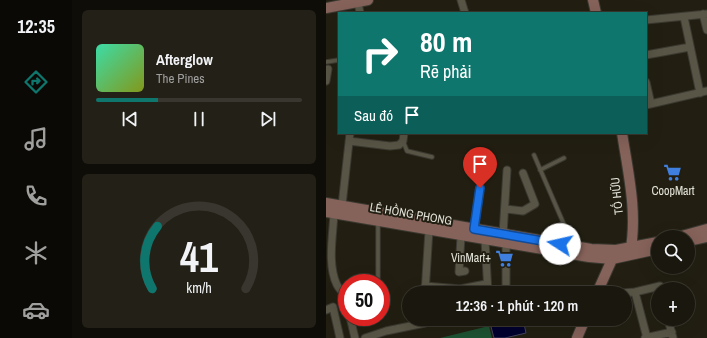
<!DOCTYPE html>
<html lang="vi">
<meta charset="utf-8">
<style>
:root{--surface:#1a170e;--page:#232017;--text:#f1f3f6;--muted:#9f9f9e;--line:#38362e;--accent:#0f766e}
body{margin:0;font-family:"Archivo Narrow",sans-serif;background:var(--page);color:var(--text);height:100vh;display:flex;flex-direction:column;font-size:15px;white-space:nowrap}
*{box-sizing:border-box;margin:0}
p{font-size:13px;color:var(--muted)}
.icon{flex:none;width:22px;height:22px;fill:none;stroke:currentColor;stroke-width:2;stroke-linecap:round;stroke-linejoin:round}
.map{position:relative;flex:1;overflow:hidden}
.details{display:flex;flex-direction:column;gap:10px;padding:10px;background:#0e0d08;width:254px}
.details>*{flex:none}
.banner{position:absolute;left:12px;top:12px;width:309px;height:122px;border-radius:0px;box-shadow:0 4px 16px #0002,0 0 0 1px var(--line);background:#0f766e;color:#fff;overflow:hidden}
.tools{position:absolute;left:325px;top:230px;display:grid;gap:8px}
.tools a{display:grid;place-items:center;width:44px;height:44px;border-radius:50%;background:var(--surface);box-shadow:0 4px 16px #0002,0 0 0 1px var(--line);font-size:20px}
.speed{position:absolute;left:12px;top:274px;display:flex;gap:8px;font-size:20px;font-weight:700;text-align:center}
.speed>*{display:grid;place-content:center;width:52px;height:52px;border-radius:50%;background:var(--surface);box-shadow:0 4px 16px #0002,0 0 0 1px var(--line);line-height:1}
.speed .limit{border:6px solid #d22;background:#fff;color:#111}
.pin{position:absolute;display:grid;place-items:center;width:34px;height:34px;color:#fff;margin:-41px -17px;border-radius:50% 50% 50% 0;rotate:-45deg;box-shadow:0 0 4px #0007}
.pin .icon{rotate:45deg}
.me{position:absolute;width:44px;margin:-22px;rotate:280deg;stroke-linejoin:round;filter:drop-shadow(0 0 3px #0008)}
.turn{display:flex;align-items:center;gap:14px;height:84px;padding:0 16px;font-size:18px}
.turn .icon{width:52px;height:52px;stroke-width:2.5}
.turn b{display:block;font-size:28px;line-height:34px}
.then{display:flex;align-items:center;height:38px;padding:0 16px;background:#0003;gap:8px;font-size:15px}
.details .widget{flex:1;display:flex;flex-direction:column;justify-content:center;gap:6px;min-width:0;padding:0 14px;border-radius:6px;background:var(--page)}
.details .dial{align-items:center;gap:0}
.dial svg{height:104px;overflow:visible;fill:none;stroke:var(--line);stroke-width:7;stroke-linecap:round;text-anchor:middle}
.dial text{fill:var(--text);stroke:none}
.song{display:flex;align-items:center;gap:12px}
.cover{width:48px;height:48px;border-radius:6px;background:linear-gradient(135deg,hsl(160 70% 55%),hsl(70 70% 35%))}
.played{height:4px;border-radius:2px;background:linear-gradient(90deg,var(--accent) 30%,var(--line) 30%)}
.keys{display:flex;justify-content:space-around;direction:ltr}
.trip{position:absolute;left:76px;top:286px;width:230px;height:40px;border-radius:20px;background:var(--surface);box-shadow:0 4px 16px #0002,0 0 0 1px var(--line);font-weight:600;line-height:40px;text-align:center}
main{display:flex;flex:1;min-height:0}
.tabs{display:flex;flex-direction:column;width:72px;justify-content:space-around;align-items:center;background:#0a0906;color:var(--muted)}
.tabs .icon{width:28px;height:28px}
.tabs .current{color:var(--accent)}
.tabs b{font-size:18px;color:var(--text)}
.map>svg:first-child{display:block}
.green{fill:#1c5231}
.water{fill:#00002f;stroke:#444462}
.lines{fill:none;stroke-linecap:round;stroke-linejoin:round}
.lane-casing{stroke:#3b3931;stroke-width:5.5}
.street-casing{stroke:#3b3931;stroke-width:9}
.secondary-casing{stroke:#3b3931;stroke-width:12}
.lane{stroke:#585546;stroke-width:3.5}
.street{stroke:#585546;stroke-width:7}
.secondary{stroke:#85625a;stroke-width:10}
.route-casing{stroke:#114b97;stroke-width:10}
.route{stroke:#1a73e8;stroke-width:7}
.labels{text-anchor:middle;stroke-width:4;stroke-linejoin:round;paint-order:stroke}
.poi-label{font-size:12px;fill:#e3e2d9;stroke:#221f12}
.street-label{font-size:12px;fill:#e3e2d9;stroke:#221f12}
</style>
<main>
<nav class="tabs">
<b>12:35</b>
<svg class="icon current" aria-label="directions" viewBox="0 0 24 24"><path d="M12 3l9 9-9 9-9-9zM9 14v-3h6M13 9l2 2-2 2"/></svg>
<svg class="icon" aria-label="music" viewBox="0 0 24 24"><path d="M9 18V5l10-2v13"/><circle cx="6" cy="18" r="3"/><circle cx="16" cy="16" r="3"/></svg>
<svg class="icon" aria-label="phone" viewBox="0 0 24 24"><path d="M5 4h4l2 5-3 2q2 4 5 5l2-3 5 2v4C11 20 4 13 5 4z"/></svg>
<svg class="icon" aria-label="climate" viewBox="0 0 24 24"><path d="M12 3v18M4 7l16 10M4 17L20 7"/></svg>
<svg class="icon" aria-label="car" viewBox="0 0 24 24"><path d="M5 17H2v-5l4-1 3-4h7l3 4 3 1v5h-3M9 17h6M6 11h13"/><circle cx="7" cy="17" r="2"/><circle cx="17" cy="17" r="2"/></svg>
</nav>
<section class="details">
<div class="widget">
<div class="song"><i class="cover"></i><div><b>Afterglow</b><p>The Pines</p></div></div>
<div class="played"></div>
<div class="keys"><svg class="icon" aria-label="previous" viewBox="0 0 24 24"><path d="M18 5L8 12l10 7zM5 5v14"/></svg><svg class="icon" aria-label="pause" viewBox="0 0 24 24"><path d="M8 5v14M16 5v14"/></svg><svg class="icon" aria-label="next" viewBox="0 0 24 24"><path d="M6 5l10 7-10 7zM19 5v14"/></svg></div>
</div>
<div class="widget dial"><svg viewBox="0 0 100 80">
<path d="M14 69A42 42 0 1 1 86 69"/>
<path d="M14 69A42 42 0 0 1 18 21" stroke="#0f766e"/>
<text x="50" y="56" font-size="32" font-weight="700">41</text>
<text x="50" y="72" font-size="11">km/h</text>
</svg></div>
</section>
<div class="map">
<svg width="381" height="338" viewBox="0 0 381 338">
<rect width="100%" height="100%" fill="#221f12"/>
<path class="green" d="M163 326 166 338H114Z"/>
<path class="water" d="M163 319H197L200 333 179 338H168Z"/>
<g class="lines">
<defs>
<path id="lane" d="M0 62 13 60
M77 141 81 151 106 157
M208 155 246 243
M214 170 238 158
M52 223V283
M55 301 56 306"/>
<path id="street" d="M135 0 139 13
M32 2 34 13
M377 14 381 30
M358 17 374 93
M320 20 381 14
M320 55 364 47
M0 81 2 69
M320 82 325 104
M320 105 381 91
M23 141 64 146 73 145 77 141 78 133
M16 205 24 133
M179 209 197 211 209 204 197 173
M8 213C7 235 1 265 11 285 14 291 20 294 21 301
M148 229 154 188
M177 234 181 170
M135 236 133 272 139 271
M159 240 162 293
M180 243V293
M99 286 134 289 160 284
M309 292 321 338
M99 293 103 230
M295 293 309 292 334 286 335 289
M0 310 7 307 14 338
M24 317 29 338
M342 319 347 338
M99 323 115 319
M39 338 60 331 99 323V319
M319 338 346 332"/>
<path id="secondary" d="M267 0 270 13
M0 8 42 0
M296 133C302 172 312 214 304 253
M0 203 265 249 290 250 332 242
M0 212 263 257 286 259 332 249
M352 237 381 229
M362 241 381 237
M271 293 288 255
M251 338 259 319"/>
</defs>
<use href="#lane" class="lane-casing"/>
<use href="#street" class="street-casing"/>
<use href="#secondary" class="secondary-casing"/>
<use href="#lane" class="lane"/>
<use href="#street" class="street"/>
<use href="#secondary" class="secondary"/>
</g>
<g class="lines">
<defs>
<path id="route" d="M154 188 148 229 234 244"/>
</defs>
<use href="#route" class="route-casing"/>
<use href="#route" class="route"/>
</g>
<defs>
<symbol id="supermarket-bare" viewBox="-9 -9 18 18"><path d="M-6-5.5h2.5l.6 2H6L4.5 2H-2.5L-4.4-4H-6ZM-1.5 3.2a1.3 1.3 0 1 0 .1 0ZM3 3.2a1.3 1.3 0 1 0 .1 0Z" fill="#3f7fe0" stroke="#221f12" stroke-width="2.5" paint-order="stroke"/></symbol>
</defs>
<g fill-rule="evenodd">
<use href="#supermarket-bare" x="334" y="160" width="25" height="25"/>
<use href="#supermarket-bare" x="166" y="246" width="25" height="25"/>
</g>
<g class="labels">
<g class="poi-label">
<text x="347" y="195">CoopMart</text>
<text x="165" y="262" text-anchor="end">VinMart+</text>
</g>
<g class="street-label">
<text transform="translate(291 196) rotate(-96)" y="4">TỐ HỮU</text>
<text transform="translate(85 214) rotate(10)" y="4">LÊ HỒNG PHONG</text>
</g>
</g>
</svg>
<div class="tools">
<a><svg class="icon" aria-label="search" viewBox="0 0 24 24"><circle cx="10" cy="10" r="6"/><path d="M15 15l6 6"/></svg></a>
<a>+</a>
</div>
<div class="speed"><div class="limit">50</div></div>
<div class="pin" style="left:154px;top:188px;background:#d93025"><svg class="icon" aria-label="arrive" viewBox="0 0 24 24"><path d="M6 21V4h12l-3 4 3 4H6"/></svg></div>
<svg class="me" style="left:234px;top:244px" viewBox="-20 -20 40 40"><circle r="19" fill="#fff"/><path d="M0-13L10 11 0 6-10 11z" fill="#1a73e8"/></svg>
<div class="trip">12:36 · 1 phút · 120 m</div>
<div class="banner">
<div class="turn"><svg class="icon" aria-label="right" viewBox="0 0 24 24"><path d="M7 20v-9h11M14 6l5 5-5 5"/></svg><div><b>80 m</b>Rẽ phải</div></div>
<div class="then">Sau đó<svg class="icon" aria-label="arrive" viewBox="0 0 24 24"><path d="M6 21V4h12l-3 4 3 4H6"/></svg></div>
</div>
</div>
</main>
